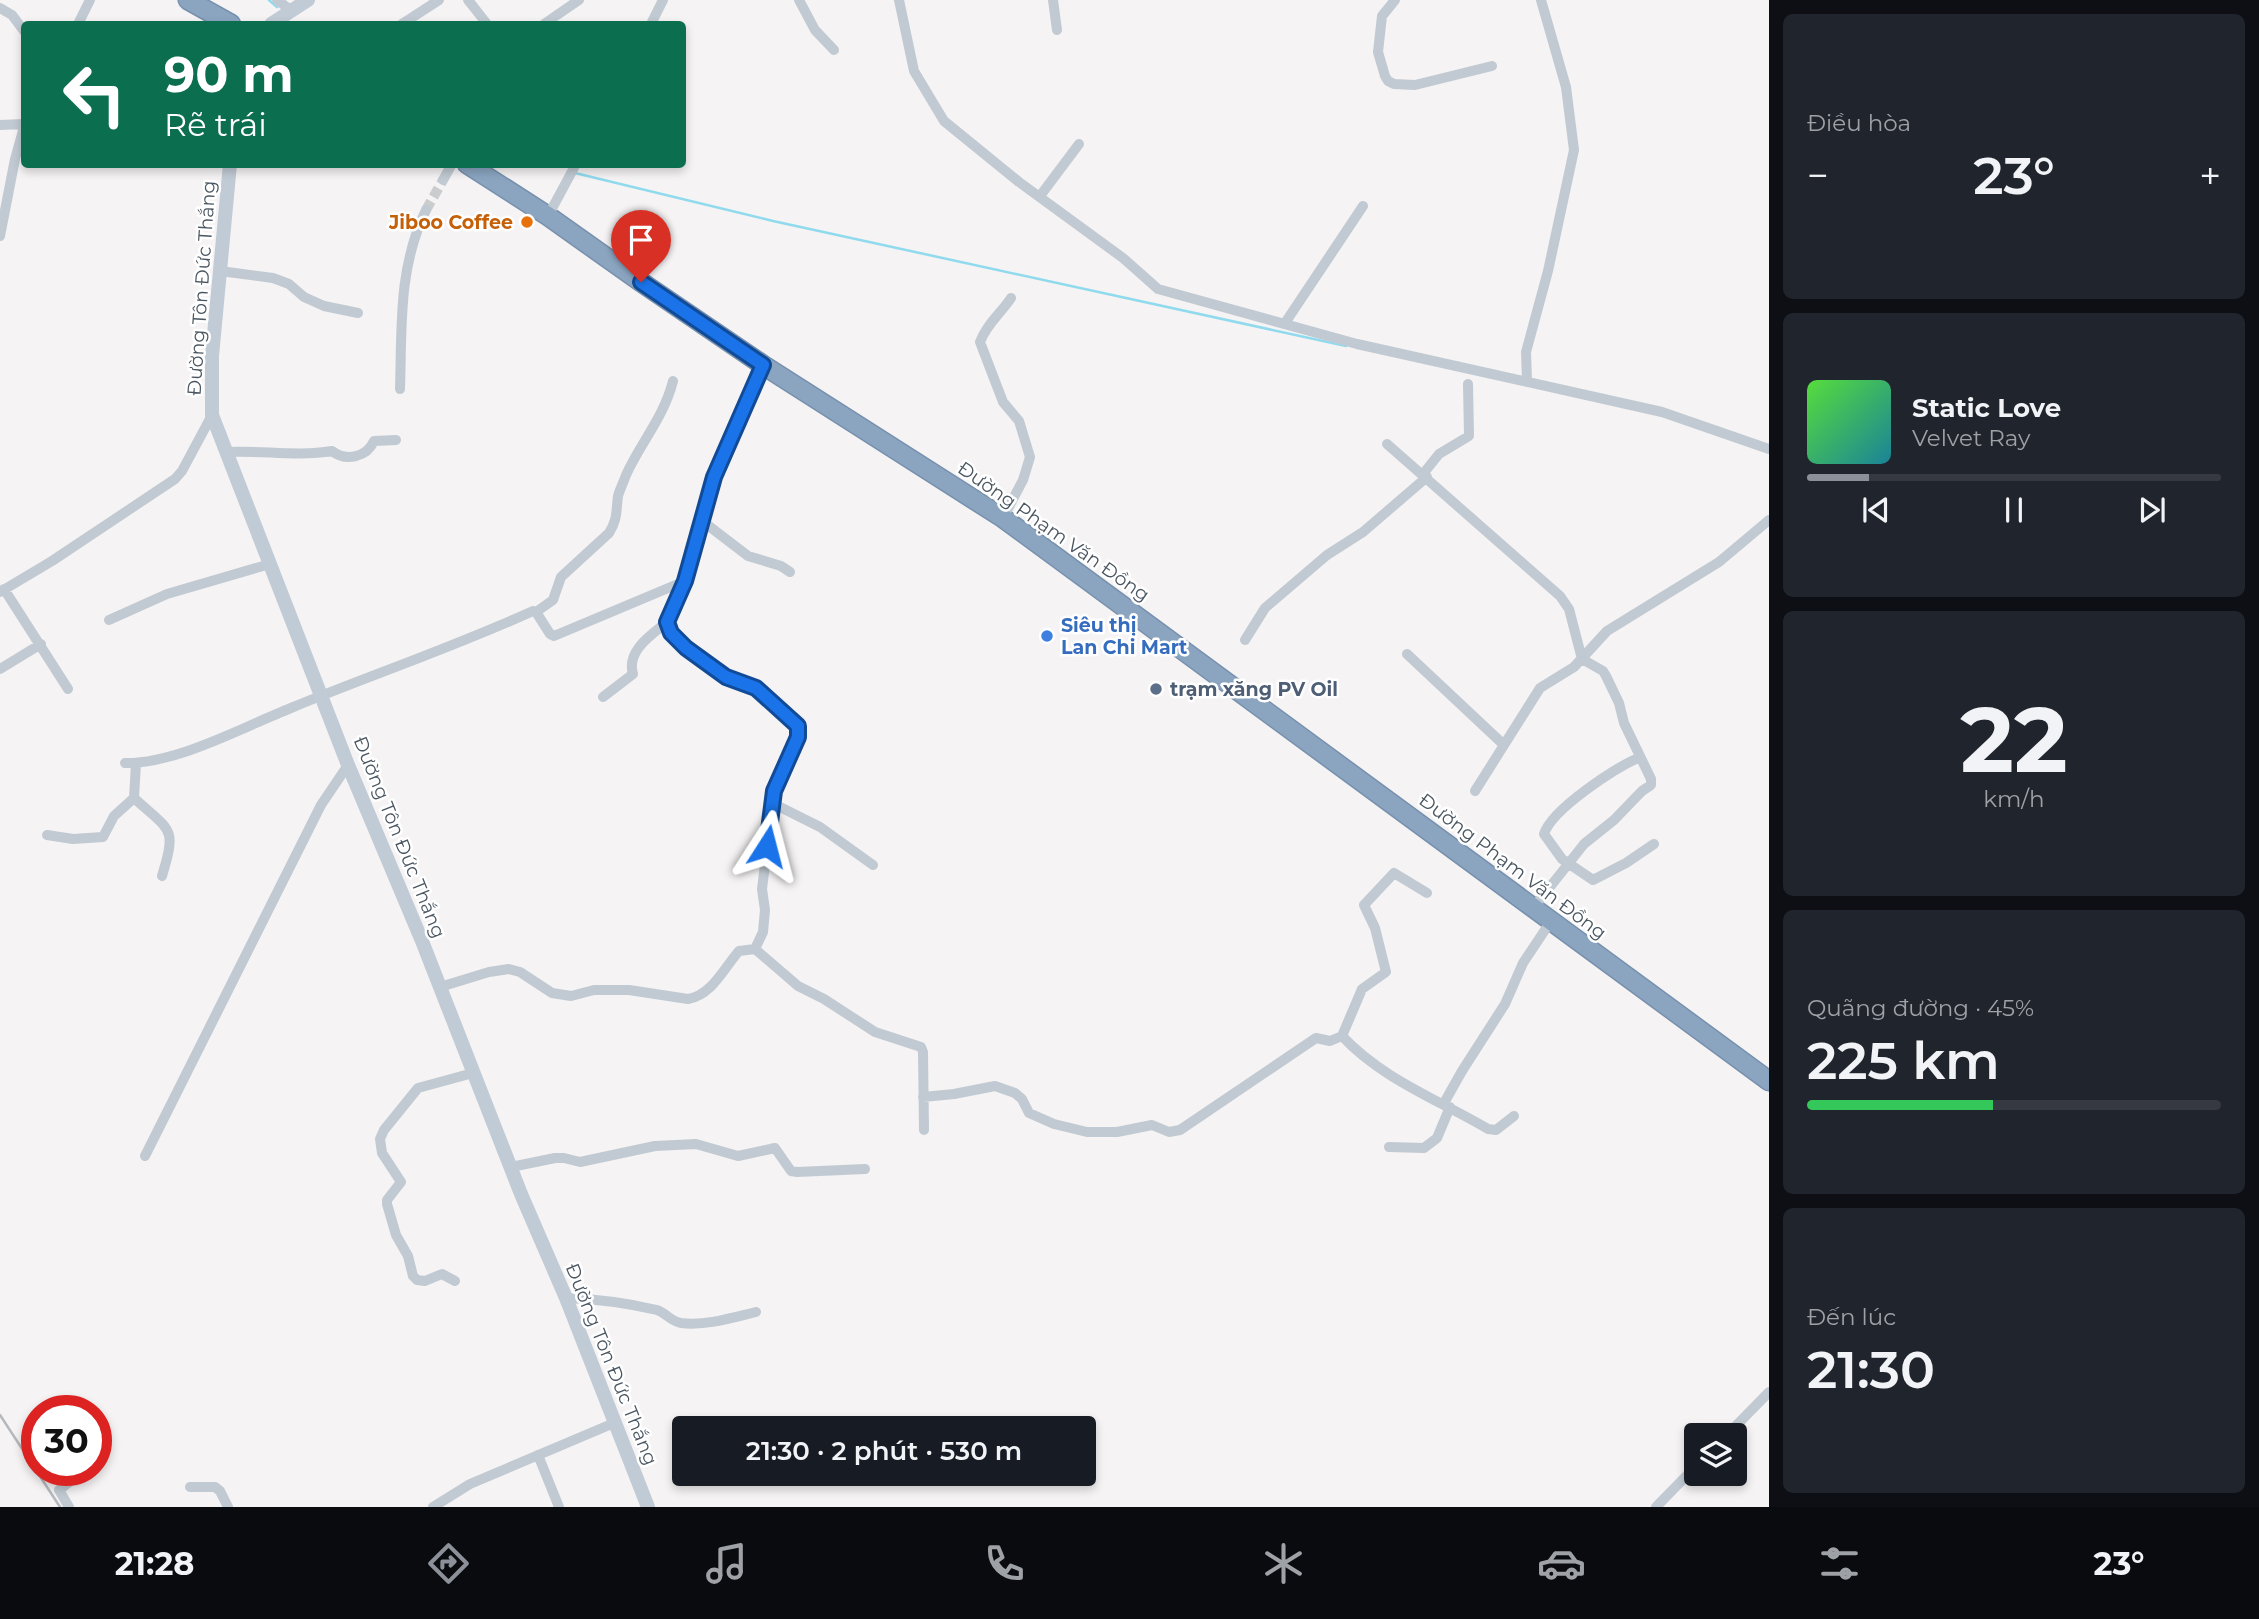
<!DOCTYPE html>
<html lang="vi">
<meta charset="utf-8">
<style>
:root{--surface:#171b24;--page:#20242c;--text:#f1f3f6;--muted:#9ea1a6;--line:#363941;--accent:#8c9099}
body{margin:0;font-family:Montserrat,sans-serif;background:var(--page);color:var(--text);height:100vh;display:flex;flex-direction:column;font-size:26px;white-space:nowrap}
*{box-sizing:border-box;margin:0}
p{font-size:23px;color:var(--muted)}
.icon{flex:none;width:38px;height:38px;fill:none;stroke:currentColor;stroke-width:2;stroke-linecap:round;stroke-linejoin:round}
.map{position:relative;flex:1;overflow:hidden}
.sheet{display:flex;flex-direction:column;gap:14px;padding:14px;background:#0d0f14;width:490px}
.sheet>*{flex:none}
.guide{position:absolute;left:21px;top:21px;width:665px;height:147px;border-radius:7px;box-shadow:0 4px 10px #0003;background:#0b6e4f;color:#fff;overflow:hidden}
.controls{position:absolute;left:1684px;top:1423px;display:grid;gap:14px}
.controls a{display:grid;place-items:center;width:63px;height:63px;border-radius:7px;background:var(--surface);box-shadow:0 4px 10px #0003;font-size:35px}
.speed{position:absolute;left:21px;top:1395px;display:flex;gap:14px;font-size:35px;font-weight:700;text-align:center}
.speed>*{display:grid;place-content:center;width:91px;height:91px;border-radius:50%;background:var(--surface);box-shadow:0 4px 10px #0003;line-height:1}
.speed .limit{border:10px solid #d22;background:#fff;color:#111}
.pin{position:absolute;display:grid;place-items:center;width:60px;height:60px;color:#fff;margin:-72px -30px;border-radius:50% 50% 50% 0;rotate:-45deg;box-shadow:0 0 7px #0007}
.pin .icon{rotate:45deg}
.me{position:absolute;width:77px;margin:-38px;rotate:9deg;stroke-linejoin:round;filter:drop-shadow(0 0 5px #0008)}
.turn{display:flex;align-items:center;gap:24px;height:147px;padding:0 28px;font-size:32px}
.turn .icon{width:91px;height:91px;stroke-width:2.5}
.turn b{display:block;font-size:49px;line-height:60px}
.big{font-size:52px;font-weight:600;line-height:1.1}
.sheet .card{flex:1;display:flex;flex-direction:column;justify-content:center;gap:10px;min-width:0;padding:0 24px;border-radius:10px;background:var(--page)}
.sheet .dial{align-items:center;gap:0}
.dial b{font-size:91px;line-height:1}
.song{display:flex;align-items:center;gap:21px}
.cover{width:84px;height:84px;border-radius:10px;background:linear-gradient(135deg,hsl(110 70% 55%),hsl(190 70% 35%))}
.played{height:7px;border-radius:4px;background:linear-gradient(90deg,var(--accent) 15%,var(--line) 15%)}
.keys{display:flex;justify-content:space-around;direction:ltr}
.heat{display:flex;justify-content:space-between;align-items:center;font-size:38px;direction:ltr}
.charge{height:10px;border-radius:5px;background:linear-gradient(90deg,#34c759 45%,var(--line) 0)}
.trip{position:absolute;left:672px;top:1416px;width:424px;height:70px;border-radius:7px;background:var(--surface);box-shadow:0 4px 10px #0003;font-weight:600;line-height:70px;text-align:center}
.tabs{display:flex;height:112px;justify-content:space-around;align-items:center;background:#090b0e;color:var(--muted)}
.tabs .icon{width:49px;height:49px}
.tabs .selected{color:var(--accent)}
.tabs b{font-size:32px;color:var(--text)}
main{display:flex;flex:1;min-height:0}
.map>svg:first-child{display:block}
.lines{fill:none;stroke-linecap:round;stroke-linejoin:round}
.stream{stroke:#90daee;stroke-width:2.5}
.street-tunnel{stroke:#caccce;stroke-width:10;stroke-dasharray:10 5;stroke-linecap:butt}
.highway-casing{stroke:#7690ad;stroke-width:21}
.street{stroke:#c1cad2;stroke-width:10}
.secondary{stroke:#c1cbd6;stroke-width:14}
.highway{stroke:#8ba5c1;stroke-width:18}
.rail{stroke:#b5b8bd;stroke-width:2.5}
.route-casing{stroke:#114b97;stroke-width:18}
.route{stroke:#1a73e8;stroke-width:12}
.food-dot{fill:#e8710a;stroke:#fff;stroke-width:2.5}
.shop-dot{fill:#3f7fe0;stroke:#fff;stroke-width:2.5}
.service-dot{fill:#5c6f8a;stroke:#fff;stroke-width:2.5}
.labels{text-anchor:middle;stroke-width:5;stroke-linejoin:round;paint-order:stroke}
.food-label{font-size:19px;font-weight:bold;fill:#c56008;stroke:#fff;text-anchor:end}
.street-label{font-size:19px;fill:#4a5661;stroke:#fff}
.shop-label{font-size:19px;font-weight:bold;fill:#366cbe;stroke:#fff;text-anchor:start}
.service-label{font-size:19px;font-weight:bold;fill:#4e5e75;stroke:#fff;text-anchor:start}
</style>
<main>
<div class="map">
<svg width="1769" height="1507" viewBox="0 0 1769 1507">
<rect width="100%" height="100%" fill="#f5f3f3"/>
<g class="lines">
<path class="stream" d="M269 0 277 7
M575 173 773 221 1346 346"/>
<path class="street-tunnel" d="M426 210 443 180"/>
<defs>
<path id="highway" d="M188 0 231 24
M467 164 548 216 641 282 763 365 1003 518 1769 1081"/>
</defs>
<use href="#highway" class="highway-casing"/>
<path class="street" d="M277 0 292 11
M468 0 487 24
M799 0 815 30 834 50
M899 0 914 71 944 121 1019 182 1123 258 1158 289 1357 344 1662 412 1769 449
M1053 0 1057 30
M1395 0 1382 16 1378 52 1385 76 1388 81 1394 84 1415 85 1492 66
M0 8 12 15 24 31
M78 24 90 0
M402 24 439 0
M544 24 579 0
M651 24 663 0
M0 125 24 124
M443 180 452 164
M1040 196 1079 144
M548 216 576 164
M0 236 15 159 24 127
M220 271 273 278 289 284 304 297 324 306 358 313
M1285 323 1363 206
M1527 381 1526 352 1548 271 1574 150 1566 87 1541 0
M400 389C402 326 398 268 426 210
M1387 444 1560 596 1569 609 1582 659 1603 671 1606 676 1619 703 1624 723 1651 779V785L1642 791 1614 820 1584 844 1534 907
M227 452C262 450 296 457 332 451 346 462 367 457 374 441L396 440
M1423 474 1439 454 1469 436 1468 384
M1003 518 1023 480 1030 457 1019 421 1003 402 980 342C986 325 1001 313 1011 298
M701 520 748 556 781 566 790 572
M4 589 68 689
M0 592 52 561 175 479 182 471 212 415
M536 612 553 600 561 577 609 533C618 519 616 510 618 496 620 489 624 481 626 475 641 442 664 417 673 381
M109 620 167 594 270 564
M1245 640 1265 608 1327 555 1363 532 1427 477
M1407 654 1504 745
M0 669 41 644
M603 697 633 674C626 651 651 635 667 622
M1640 757C1615 768 1552 809 1544 834L1562 859 1593 880 1626 863 1654 844
M125 763C176 764 243 727 291 708 371 675 454 647 533 611L536 612 550 634 554 636 685 581
M1475 791 1540 688 1574 667 1607 631 1719 562 1769 520
M134 798C171 832 177 826 162 876
M134 798 136 763
M774 804 820 827 873 865
M47 835 73 839 103 837 114 816 134 798
M755 949 763 932 765 910 762 889 774 791 798 737V726L756 688 726 677 686 647 671 633 667 622 685 581 714 477 763 365
M440 987 489 972 509 969 520 972 552 993 571 996 594 990H629L688 999C712 995 724 968 739 951L755 949 798 986 824 999 875 1032 921 1047 923 1052 924 1130
M1342 1036C1382 1079 1439 1100 1488 1129L1496 1130 1514 1116
M923 1097 954 1094 995 1086 1015 1093 1022 1099 1029 1113 1054 1124 1087 1132H1117L1152 1125 1169 1132 1180 1130 1316 1038 1330 1041 1342 1036 1362 989 1386 972 1375 928 1364 905 1394 873 1427 893
M1444 1103 1462 1071 1505 1004 1523 963 1551 921
M1389 1147 1424 1148 1437 1138 1450 1107
M145 1156 321 805 348 765
M511 1167 555 1158H564L580 1162 655 1146 696 1144 738 1156 775 1148 791 1171 797 1172 865 1169
M455 1281 442 1274 425 1281 417 1280 413 1276 408 1256 396 1235 387 1204V1200L401 1182 382 1153 380 1139 384 1130 418 1088 473 1073
M566 1298C597 1299 627 1303 657 1310 666 1313 670 1321 681 1323 706 1326 731 1318 756 1312
M1727 1435 1769 1392
M538 1455 559 1507
M190 1487H215L220 1491 228 1507
M69 1507 59 1490 85 1470
M433 1507 470 1484 614 1423
M1656 1507 1696 1466"/>
<path class="secondary" d="M271 24 308 0
M230 164 212 356V415L348 765 422 941 521 1194 566 1298 648 1507"/>
<use href="#highway" class="highway"/>
<path class="rail" d="M0 1415 60 1507"/>
</g>
<g class="lines">
<defs>
<path id="route" d="M641 282 763 365 714 477 685 581 667 622 671 633 686 648 726 677 756 688 798 726V737L774 791 767 846"/>
</defs>
<use href="#route" class="route-casing"/>
<use href="#route" class="route"/>
</g>
<circle class="food-dot" cx="527" cy="222" r="7"/>
<circle class="shop-dot" cx="1047" cy="636" r="7"/>
<circle class="service-dot" cx="1156" cy="689" r="7"/>
<g class="labels">
<g class="food-label">
<text x="513" y="229">Jiboo Coffee</text>
</g>
<g class="street-label">
<text transform="translate(201 288) rotate(-86)" y="7">Đường Tôn Đức Thắng</text>
<text transform="translate(1054 531) rotate(35)" y="7">Đường Phạm Văn Đồng</text>
<text transform="translate(400 837) rotate(68)" y="7">Đường Tôn Đức Thắng</text>
<text transform="translate(1513 866) rotate(37)" y="7">Đường Phạm Văn Đồng</text>
<text transform="translate(612 1364) rotate(68)" y="7">Đường Tôn Đức Thắng</text>
</g>
<g class="shop-label">
<text x="1061" y="632">Siêu thị<tspan x="1061" dy="22">Lan Chi Mart</tspan></text>
</g>
<g class="service-label">
<text x="1170" y="696">trạm xăng PV Oil</text>
</g>
</g>
</svg>
<div class="controls">
<a><svg class="icon" aria-label="layers" viewBox="0 0 24 24"><path d="M12 4l9 5-9 5-9-5zM3 14l9 5 9-5"/></svg></a>
</div>
<div class="speed"><div class="limit">30</div></div>
<div class="pin" style="left:641px;top:282px;background:#d93025"><svg class="icon" aria-label="arrive" viewBox="0 0 24 24"><path d="M6 21V4h12l-3 4 3 4H6"/></svg></div>
<svg class="me" style="left:767px;top:846px" viewBox="-20 -20 40 40"><path d="M0-17L14 15 0 8-14 15z" fill="#1a73e8" stroke="#fff" stroke-width="4"/></svg>
<div class="trip">21:30 · 2 phút · 530 m</div>
<div class="guide">
<div class="turn"><svg class="icon" aria-label="left" viewBox="0 0 24 24"><path d="M17 20v-9H6M10 6l-5 5 5 5"/></svg><div><b>90 m</b>Rẽ trái</div></div>
</div>
</div>
<section class="sheet">
<div class="card"><p>Điều hòa</p>
<div class="heat"><a>−</a><b class="big">23°</b><a>+</a></div>
</div>
<div class="card">
<div class="song"><i class="cover"></i><div><b>Static Love</b><p>Velvet Ray</p></div></div>
<div class="played"></div>
<div class="keys"><svg class="icon" aria-label="previous" viewBox="0 0 24 24"><path d="M18 5L8 12l10 7zM5 5v14"/></svg><svg class="icon" aria-label="pause" viewBox="0 0 24 24"><path d="M8 5v14M16 5v14"/></svg><svg class="icon" aria-label="next" viewBox="0 0 24 24"><path d="M6 5l10 7-10 7zM19 5v14"/></svg></div>
</div>
<div class="card dial"><b>22</b><p>km/h</p></div>
<div class="card"><p>Quãng đường · 45%</p><b class="big">225 km</b><div class="charge"></div></div>
<div class="card"><p>Đến lúc</p><b class="big">21:30</b></div>
</section>
</main>
<nav class="tabs">
<b>21:28</b>
<svg class="icon selected" aria-label="directions" viewBox="0 0 24 24"><path d="M12 3l9 9-9 9-9-9zM9 14v-3h6M13 9l2 2-2 2"/></svg>
<svg class="icon" aria-label="music" viewBox="0 0 24 24"><path d="M9 18V5l10-2v13"/><circle cx="6" cy="18" r="3"/><circle cx="16" cy="16" r="3"/></svg>
<svg class="icon" aria-label="phone" viewBox="0 0 24 24"><path d="M5 4h4l2 5-3 2q2 4 5 5l2-3 5 2v4C11 20 4 13 5 4z"/></svg>
<svg class="icon" aria-label="climate" viewBox="0 0 24 24"><path d="M12 3v18M4 7l16 10M4 17L20 7"/></svg>
<svg class="icon" aria-label="car" viewBox="0 0 24 24"><path d="M5 17H2v-5l4-1 3-4h7l3 4 3 1v5h-3M9 17h6M6 11h13"/><circle cx="7" cy="17" r="2"/><circle cx="17" cy="17" r="2"/></svg>
<svg class="icon" aria-label="filters" viewBox="0 0 24 24"><path d="M4 7h16M4 17h16"/><circle cx="9" cy="7" r="2"/><circle cx="15" cy="17" r="2"/></svg>
<b>23°</b>
</nav>
